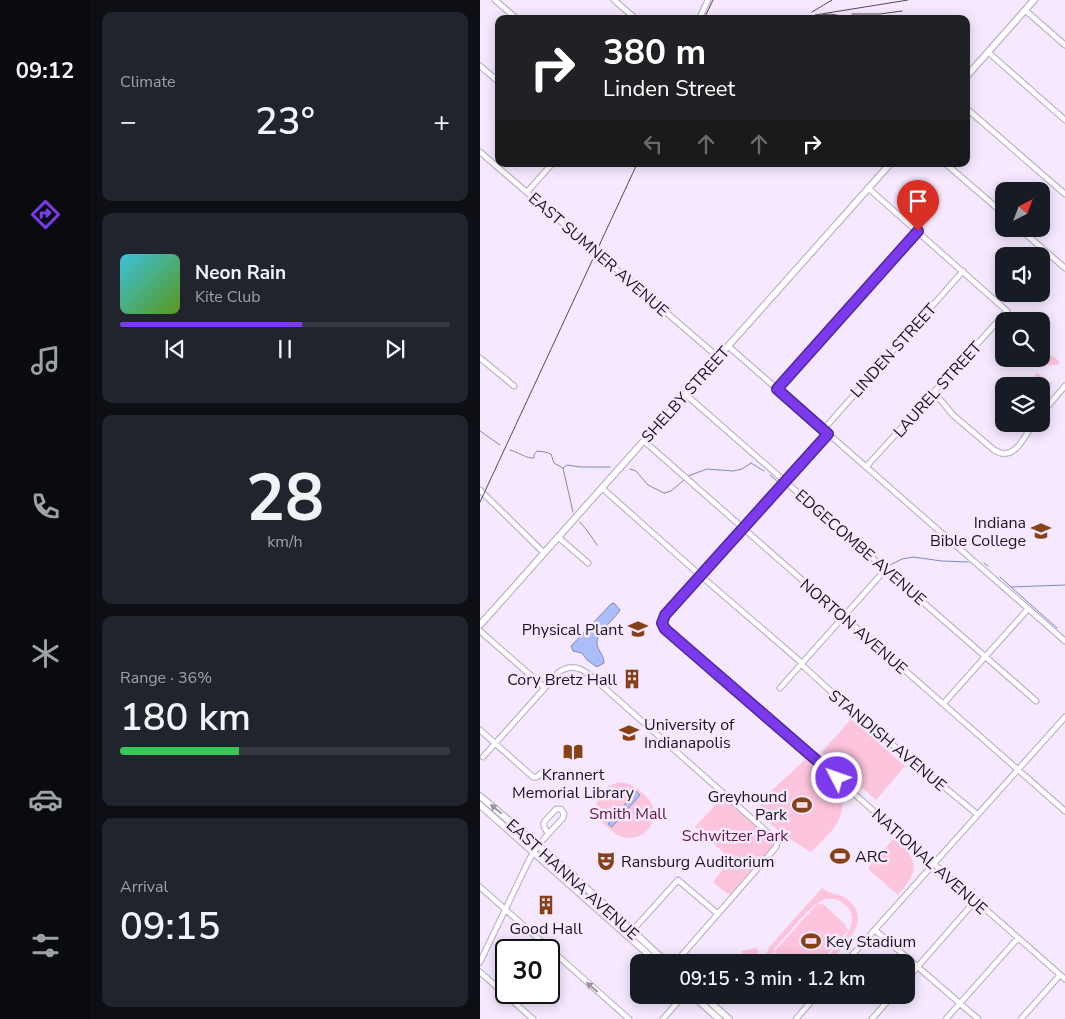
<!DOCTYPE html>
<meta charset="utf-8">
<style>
:root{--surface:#171b24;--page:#20242c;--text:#f1f3f6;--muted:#9ea1a6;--line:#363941;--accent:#7c3aed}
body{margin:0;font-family:"Nunito Sans",sans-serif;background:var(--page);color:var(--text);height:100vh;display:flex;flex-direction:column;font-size:19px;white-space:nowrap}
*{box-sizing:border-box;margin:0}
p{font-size:16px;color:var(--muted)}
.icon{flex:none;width:28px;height:28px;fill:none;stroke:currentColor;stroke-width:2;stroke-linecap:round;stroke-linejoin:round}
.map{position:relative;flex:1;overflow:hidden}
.details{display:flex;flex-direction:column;gap:12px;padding:12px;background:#0d0f14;width:390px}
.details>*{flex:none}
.banner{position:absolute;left:15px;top:15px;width:475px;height:152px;border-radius:10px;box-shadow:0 2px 12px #0003;background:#202124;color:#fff;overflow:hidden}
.needle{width:32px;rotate:42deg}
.fabs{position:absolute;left:515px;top:182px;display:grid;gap:10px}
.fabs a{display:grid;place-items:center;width:55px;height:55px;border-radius:10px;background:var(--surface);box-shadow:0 2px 12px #0003;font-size:25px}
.speed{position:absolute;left:15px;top:939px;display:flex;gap:10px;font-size:25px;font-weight:700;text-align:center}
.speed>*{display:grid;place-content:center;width:65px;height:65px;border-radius:50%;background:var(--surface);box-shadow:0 2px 12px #0003;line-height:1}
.speed .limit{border:2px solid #111;border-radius:8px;background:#fff;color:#111}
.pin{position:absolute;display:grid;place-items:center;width:42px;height:42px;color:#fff;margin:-51px -21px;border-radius:50% 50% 50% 0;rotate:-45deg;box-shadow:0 0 5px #0007}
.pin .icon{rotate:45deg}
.me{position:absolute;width:55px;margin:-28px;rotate:311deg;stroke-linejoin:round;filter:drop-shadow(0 0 4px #0008)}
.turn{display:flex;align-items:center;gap:18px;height:105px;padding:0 25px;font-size:22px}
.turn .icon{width:65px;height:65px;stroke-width:2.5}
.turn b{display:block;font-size:35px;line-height:42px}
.lanes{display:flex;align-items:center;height:48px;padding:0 25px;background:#0003;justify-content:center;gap:25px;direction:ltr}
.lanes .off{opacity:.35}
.big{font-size:38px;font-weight:600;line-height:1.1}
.details .widget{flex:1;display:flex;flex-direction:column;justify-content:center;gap:8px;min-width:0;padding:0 18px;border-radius:10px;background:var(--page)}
.details .dial{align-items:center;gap:0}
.dial b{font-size:65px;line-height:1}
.song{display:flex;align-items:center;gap:15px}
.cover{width:60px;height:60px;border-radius:8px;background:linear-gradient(135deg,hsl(190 70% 55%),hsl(90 70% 35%))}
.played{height:5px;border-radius:2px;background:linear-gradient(90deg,var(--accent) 55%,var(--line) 55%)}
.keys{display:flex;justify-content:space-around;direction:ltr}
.heat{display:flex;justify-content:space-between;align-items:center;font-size:28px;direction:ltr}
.charge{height:8px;border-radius:4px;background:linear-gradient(90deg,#34c759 36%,var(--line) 0)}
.trip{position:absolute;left:150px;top:954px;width:285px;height:50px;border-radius:10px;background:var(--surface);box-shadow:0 2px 12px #0003;font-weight:600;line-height:50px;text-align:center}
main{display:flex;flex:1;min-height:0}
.tab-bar{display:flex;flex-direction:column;width:90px;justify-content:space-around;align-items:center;background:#090b0e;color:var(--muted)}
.tab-bar .icon{width:35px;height:35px}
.tab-bar .active{color:var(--accent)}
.tab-bar b{font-size:22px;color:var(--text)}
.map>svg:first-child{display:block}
.green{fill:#fdc4dd}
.water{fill:#abbefa;stroke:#808bb8}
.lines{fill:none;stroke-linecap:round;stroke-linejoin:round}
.stream{stroke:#808bb8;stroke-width:1}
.minor-casing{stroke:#c2b3ce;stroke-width:7}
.major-casing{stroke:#c2b3ce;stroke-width:8}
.minor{stroke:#fff;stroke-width:4.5}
.major{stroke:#fff;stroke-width:5.5}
.rail{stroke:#544c59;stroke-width:1}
.oneway{fill:#98969a}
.route-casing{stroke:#51269a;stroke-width:12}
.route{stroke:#7c3aed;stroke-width:9}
.labels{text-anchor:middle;stroke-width:5;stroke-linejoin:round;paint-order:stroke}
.street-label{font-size:16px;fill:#1b151f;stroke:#f5e8ff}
.poi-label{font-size:16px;fill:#1b151f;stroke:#f5e8ff;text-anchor:end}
.park-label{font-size:16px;fill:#631743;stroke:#f5e8ff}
</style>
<main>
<nav class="tab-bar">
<b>09:12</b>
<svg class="icon active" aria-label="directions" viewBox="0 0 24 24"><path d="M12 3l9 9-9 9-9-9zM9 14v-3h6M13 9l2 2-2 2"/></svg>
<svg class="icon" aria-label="music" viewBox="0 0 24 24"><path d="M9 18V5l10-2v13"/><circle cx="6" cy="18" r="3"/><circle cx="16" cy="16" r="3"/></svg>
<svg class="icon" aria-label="phone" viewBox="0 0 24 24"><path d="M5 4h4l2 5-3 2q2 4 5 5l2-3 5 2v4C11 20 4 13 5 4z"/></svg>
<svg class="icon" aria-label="climate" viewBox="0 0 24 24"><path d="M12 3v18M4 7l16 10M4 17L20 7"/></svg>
<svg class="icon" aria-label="car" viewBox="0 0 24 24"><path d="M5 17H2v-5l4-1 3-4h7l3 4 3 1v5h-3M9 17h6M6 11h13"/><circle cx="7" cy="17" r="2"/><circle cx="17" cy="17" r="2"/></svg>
<svg class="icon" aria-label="filters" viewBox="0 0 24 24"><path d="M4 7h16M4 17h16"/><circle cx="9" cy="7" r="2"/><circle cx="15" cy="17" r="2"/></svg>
</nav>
<section class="details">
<div class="widget"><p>Climate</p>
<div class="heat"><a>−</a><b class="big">23°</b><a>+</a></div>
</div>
<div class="widget">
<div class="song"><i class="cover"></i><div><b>Neon Rain</b><p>Kite Club</p></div></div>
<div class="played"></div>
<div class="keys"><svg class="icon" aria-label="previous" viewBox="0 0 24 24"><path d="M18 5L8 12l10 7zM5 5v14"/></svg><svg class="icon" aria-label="pause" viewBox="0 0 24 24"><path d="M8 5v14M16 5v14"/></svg><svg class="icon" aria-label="next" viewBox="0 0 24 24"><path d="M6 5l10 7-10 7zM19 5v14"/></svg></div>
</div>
<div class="widget dial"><b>28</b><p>km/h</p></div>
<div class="widget"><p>Range · 36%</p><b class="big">180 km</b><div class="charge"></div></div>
<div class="widget"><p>Arrival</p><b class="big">09:15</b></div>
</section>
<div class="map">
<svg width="585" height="1019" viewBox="0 0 585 1019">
<rect width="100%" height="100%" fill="#f5e8ff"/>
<path class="green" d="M573 356 580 362 578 365H567L566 358Z
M557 373 572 384 565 392 561 386 551 380Z
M371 719 425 766 396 800 342 752Z
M326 759 362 791C366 822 351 832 331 852 317 843 281 824 280 806L291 791Z
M141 782C151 784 157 788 164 794 191 818 158 853 132 831 125 826 118 820 117 810 114 794 127 784 141 782Z
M246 799 291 840 294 846 251 894 246 893 233 882 251 859 215 827 240 800Z
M414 838C439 861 440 870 418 895L389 870V867Z
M342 888C350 895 359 893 367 899 394 920 364 946 349 962H342C355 948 388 922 363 903 356 898 348 897 341 901 328 907 306 937 295 948L292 955 291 962H286V954L290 946Z
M338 903 340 905 342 903 366 925 365 927 369 930 340 962H303L295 955 296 954 294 952Z
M276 948 279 951 274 962C268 963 263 956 261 951Z"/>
<path class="water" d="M132 603 135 604 140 610C135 619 115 634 117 644 118 651 124 655 124 663L117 667 107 660 102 653 93 651 91 646Z
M156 791 160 795 132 827 128 824Z"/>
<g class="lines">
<path class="stream" d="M0 431 20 445
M30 450C38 452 47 459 54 458V455L57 451 65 452 71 454 74 463 83 468 87 465 100 467H130
M83 468 93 512
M150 469 156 471 168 485 184 493 191 491 204 480
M290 475 299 483
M208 476 227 469 253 471 262 469 271 463 284 471
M100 522C106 529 112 537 117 545
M504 563 508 566
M410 565 422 559 433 557 462 561 488 562
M520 577 531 587 585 585
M531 587 577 628"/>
<defs>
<path id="minor" d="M15 0 37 19
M134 0 156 19
M545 10 585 45
M219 19 228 0
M508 52 585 120
M0 66 19 82
M486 108 585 194
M0 152 238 357
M466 164 524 214
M47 192 72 164
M540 229 585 268
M248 346 585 641
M0 358 34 386
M297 389 438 231
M454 392 473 415 514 450C534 463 544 437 553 424
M205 394 556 701
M561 414 585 386
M344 429 483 271
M348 434 185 615 182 620V625L585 979
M164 441 585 811
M386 467 527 311 388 188
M122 488 221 576 322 663
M0 490 64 553
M78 537 108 563
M0 631 65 688
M321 664 380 718 497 814
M300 688 405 570
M464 703 548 609
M0 730 53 777H57L61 773
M3 757 79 672C95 661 107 672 119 683L296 840 297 844 296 847 196 962
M0 887 149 1019
M395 930 498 1019
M152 931 198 880 238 914
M0 962 50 858 60 843 83 818 84 814 81 809H76L64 822V827L68 833
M366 962 585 717
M0 972 53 1019
M426 980 495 901
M183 1019 204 995
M316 1019 337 995
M392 1019 413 995
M466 1019 538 938
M541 1019 580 975"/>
<path id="major" d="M486 77 554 0
M0 625 410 164
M0 796 88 871 186 962
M0 805 177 962
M212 995 239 1019
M222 995 249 1019"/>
</defs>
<use href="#minor" class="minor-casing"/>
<use href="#major" class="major-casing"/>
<use href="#minor" class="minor"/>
<use href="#major" class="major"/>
<path class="rail" d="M332 12 352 0
M372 14H400L422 11
M335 15 428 0
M224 19 233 0
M307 19 350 14 374 18
M0 502 157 164"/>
</g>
<defs><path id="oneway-solid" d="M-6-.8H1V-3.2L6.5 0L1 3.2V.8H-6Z" transform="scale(1.25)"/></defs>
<g class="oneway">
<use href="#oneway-solid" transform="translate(16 809) rotate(-140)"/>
<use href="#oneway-solid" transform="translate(112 987) rotate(-139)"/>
</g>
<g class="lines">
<defs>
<path id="route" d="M357 778 185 629 182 623 185 615 348 434 297 389 438 231"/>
</defs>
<use href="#route" class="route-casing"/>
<use href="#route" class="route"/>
</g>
<defs>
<symbol id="university-bare" viewBox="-9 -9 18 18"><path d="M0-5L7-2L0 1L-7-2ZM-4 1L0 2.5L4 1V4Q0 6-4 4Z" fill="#864216" stroke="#f5e8ff" stroke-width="2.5" paint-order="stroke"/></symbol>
<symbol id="building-bare" viewBox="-9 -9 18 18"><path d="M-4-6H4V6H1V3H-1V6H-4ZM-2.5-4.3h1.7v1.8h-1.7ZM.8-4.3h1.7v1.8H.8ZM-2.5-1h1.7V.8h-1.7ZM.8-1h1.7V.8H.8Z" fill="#864216" stroke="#f5e8ff" stroke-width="2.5" paint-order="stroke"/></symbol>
<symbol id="library-bare" viewBox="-9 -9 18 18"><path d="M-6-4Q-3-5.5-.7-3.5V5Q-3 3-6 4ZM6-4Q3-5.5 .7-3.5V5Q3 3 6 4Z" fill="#864216" stroke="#f5e8ff" stroke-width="2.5" paint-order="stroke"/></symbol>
<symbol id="stadium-bare" viewBox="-9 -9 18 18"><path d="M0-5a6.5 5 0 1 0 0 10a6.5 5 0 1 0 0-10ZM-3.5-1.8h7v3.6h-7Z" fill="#864216" stroke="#f5e8ff" stroke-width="2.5" paint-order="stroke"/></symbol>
<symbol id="theatre-bare" viewBox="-9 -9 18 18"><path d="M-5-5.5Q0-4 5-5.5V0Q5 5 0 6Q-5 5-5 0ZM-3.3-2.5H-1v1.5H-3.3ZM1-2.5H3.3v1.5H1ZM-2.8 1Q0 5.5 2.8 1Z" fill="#864216" stroke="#f5e8ff" stroke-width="2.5" paint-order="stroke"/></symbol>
</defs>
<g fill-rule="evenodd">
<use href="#university-bare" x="547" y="517" width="28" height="28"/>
<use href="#university-bare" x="144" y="615" width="28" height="28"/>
<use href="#building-bare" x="138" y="665" width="28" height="28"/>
<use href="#university-bare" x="135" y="719" width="28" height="28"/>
<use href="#library-bare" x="79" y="738" width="28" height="28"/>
<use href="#stadium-bare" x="308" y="791" width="28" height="28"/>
<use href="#stadium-bare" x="346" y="842" width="28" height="28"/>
<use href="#theatre-bare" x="112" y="847" width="28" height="28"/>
<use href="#building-bare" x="52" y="891" width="28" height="28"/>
<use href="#stadium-bare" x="317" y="927" width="28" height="28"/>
</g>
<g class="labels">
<g class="street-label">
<text transform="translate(119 254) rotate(41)" y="6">EAST SUMNER AVENUE</text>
<text transform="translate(413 350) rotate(-48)" y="6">LINDEN STREET</text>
<text transform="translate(457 389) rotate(-48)" y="6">LAUREL STREET</text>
<text transform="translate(205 394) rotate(-48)" y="6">SHELBY STREET</text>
<text transform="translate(381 547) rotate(41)" y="6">EDGECOMBE AVENUE</text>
<text transform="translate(374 626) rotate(41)" y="6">NORTON AVENUE</text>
<text transform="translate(408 740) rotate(40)" y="6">STANDISH AVENUE</text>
<text transform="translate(450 861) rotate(42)" y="6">NATIONAL AVENUE</text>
<text transform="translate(93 879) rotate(42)" y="6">EAST HANNA AVENUE</text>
</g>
<g class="poi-label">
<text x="546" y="528">Indiana<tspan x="546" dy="18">Bible College</tspan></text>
<text x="143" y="635">Physical Plant</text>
<text x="137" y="685">Cory Bretz Hall</text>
<text x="164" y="730" text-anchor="start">University of<tspan x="164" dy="18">Indianapolis</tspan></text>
<text x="93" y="780" text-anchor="middle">Krannert<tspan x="93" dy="18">Memorial Library</tspan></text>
<text x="307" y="802">Greyhound<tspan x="307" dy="18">Park</tspan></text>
<text x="375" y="862" text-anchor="start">ARC</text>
<text x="141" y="867" text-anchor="start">Ransburg Auditorium</text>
<text x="66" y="934" text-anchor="middle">Good Hall</text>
<text x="346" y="947" text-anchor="start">Key Stadium</text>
</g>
<g class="park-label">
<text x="148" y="819">Smith Mall</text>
<text x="255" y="841">Schwitzer Park</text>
</g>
</g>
</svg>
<div class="fabs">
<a><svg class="needle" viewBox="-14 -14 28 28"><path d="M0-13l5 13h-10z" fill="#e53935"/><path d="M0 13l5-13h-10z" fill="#9ea1a6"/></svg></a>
<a><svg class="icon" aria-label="sound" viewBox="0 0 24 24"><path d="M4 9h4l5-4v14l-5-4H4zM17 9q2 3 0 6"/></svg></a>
<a><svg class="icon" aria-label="search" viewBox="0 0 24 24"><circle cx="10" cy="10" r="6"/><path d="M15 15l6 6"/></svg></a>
<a><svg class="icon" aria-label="layers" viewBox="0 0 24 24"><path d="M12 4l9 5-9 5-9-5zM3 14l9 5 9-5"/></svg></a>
</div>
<div class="speed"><div class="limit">30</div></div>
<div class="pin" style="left:438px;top:231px;background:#d93025"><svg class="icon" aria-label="arrive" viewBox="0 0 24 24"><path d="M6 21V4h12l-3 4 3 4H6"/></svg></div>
<svg class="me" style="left:357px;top:778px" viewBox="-20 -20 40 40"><circle r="17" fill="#7c3aed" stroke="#fff" stroke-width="3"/><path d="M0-11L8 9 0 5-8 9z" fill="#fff"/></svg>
<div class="trip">09:15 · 3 min · 1.2 km</div>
<div class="banner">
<div class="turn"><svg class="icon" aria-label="right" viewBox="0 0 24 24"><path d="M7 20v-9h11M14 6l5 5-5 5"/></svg><div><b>380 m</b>Linden Street</div></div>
<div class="lanes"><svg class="icon off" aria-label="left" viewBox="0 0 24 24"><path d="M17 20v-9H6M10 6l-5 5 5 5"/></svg><svg class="icon off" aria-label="ahead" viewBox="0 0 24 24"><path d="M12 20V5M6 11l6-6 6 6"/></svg><svg class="icon off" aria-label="ahead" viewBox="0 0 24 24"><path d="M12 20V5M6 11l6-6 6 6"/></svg><svg class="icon" aria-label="right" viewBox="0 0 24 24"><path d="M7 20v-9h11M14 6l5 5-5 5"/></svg></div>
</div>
</div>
</main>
